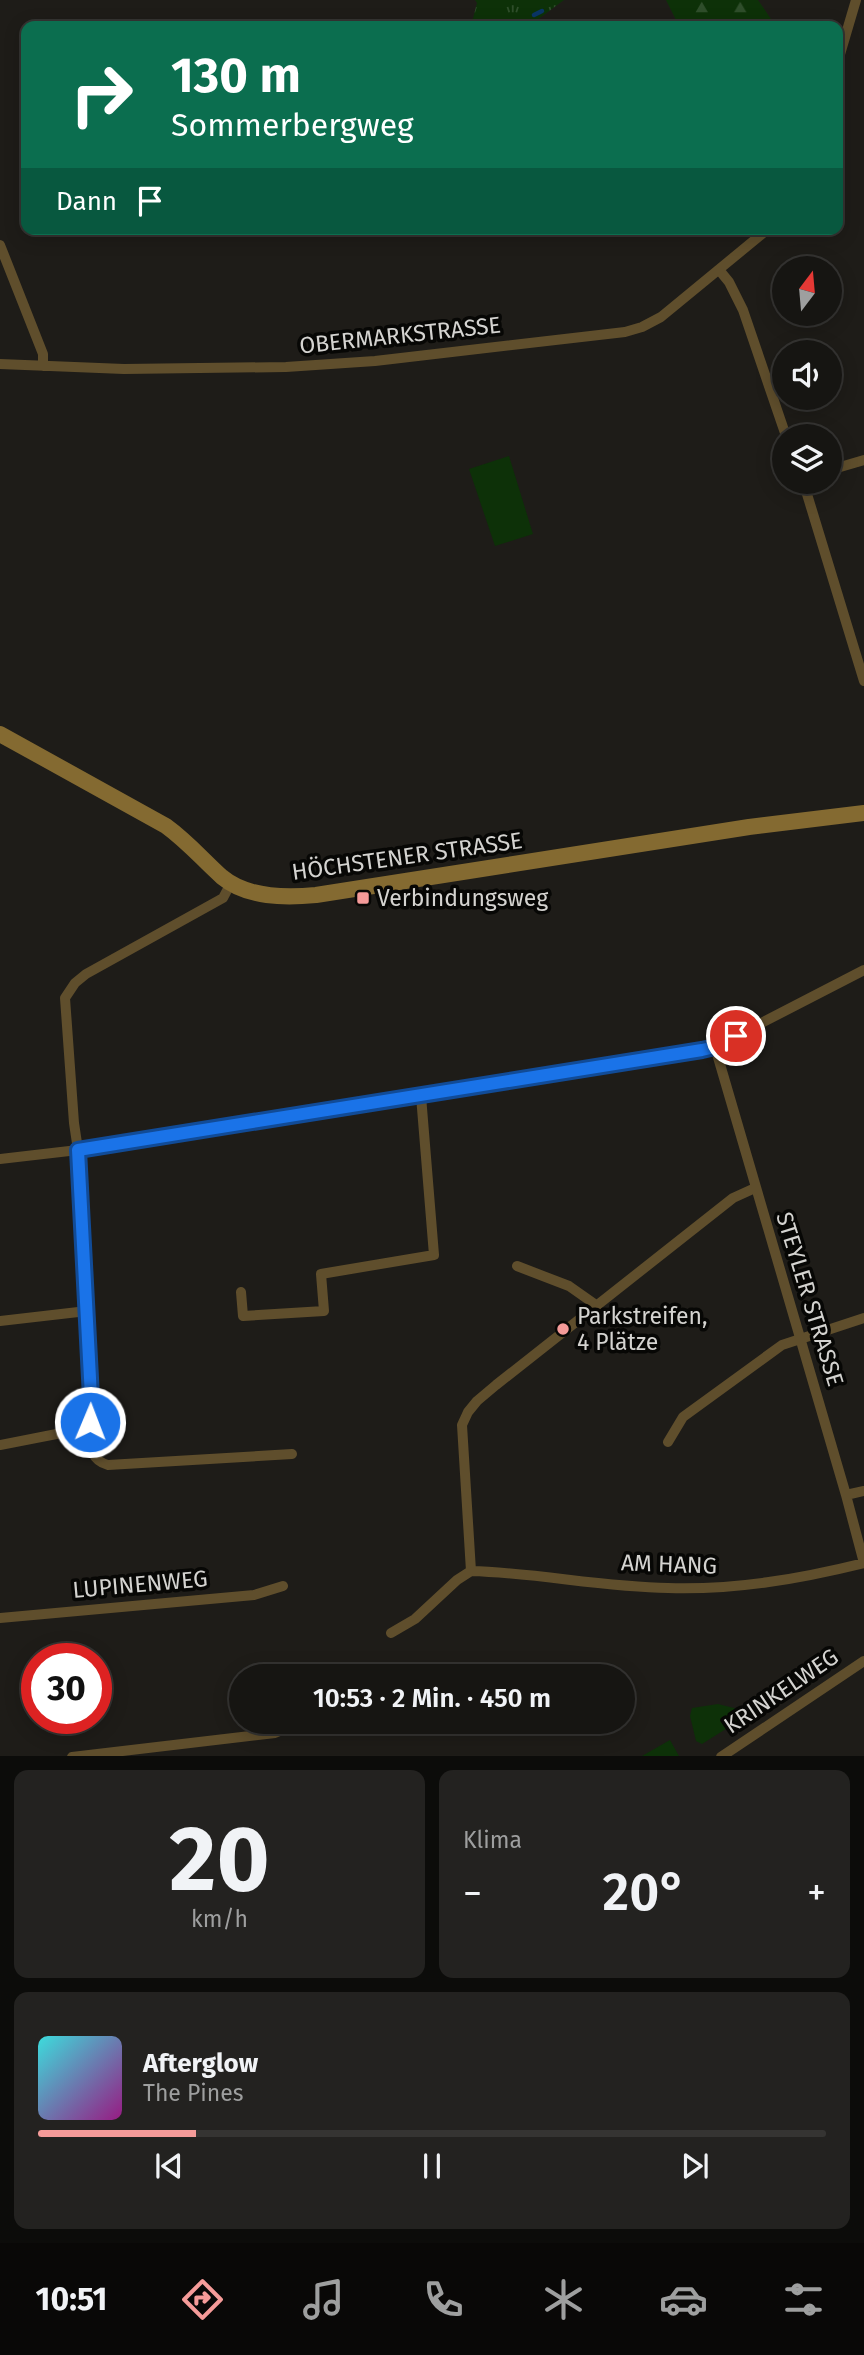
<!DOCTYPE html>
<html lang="de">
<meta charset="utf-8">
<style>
:root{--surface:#161512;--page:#232220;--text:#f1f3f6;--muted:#9e9f9f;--line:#353432;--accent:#f59b99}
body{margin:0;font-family:"Fira Sans",sans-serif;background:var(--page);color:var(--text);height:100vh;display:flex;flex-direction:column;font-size:26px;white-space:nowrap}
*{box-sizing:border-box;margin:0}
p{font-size:23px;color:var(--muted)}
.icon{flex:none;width:38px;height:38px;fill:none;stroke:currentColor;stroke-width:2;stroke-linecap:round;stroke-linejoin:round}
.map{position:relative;height:1756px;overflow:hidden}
.details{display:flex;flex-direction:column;gap:14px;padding:14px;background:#0c0c0a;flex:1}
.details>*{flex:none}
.guide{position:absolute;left:21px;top:21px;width:822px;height:214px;border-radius:14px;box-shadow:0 4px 18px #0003,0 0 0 2px var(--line);background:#0b6e4f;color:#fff;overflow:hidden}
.needle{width:46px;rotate:16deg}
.buttons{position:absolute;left:772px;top:256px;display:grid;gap:14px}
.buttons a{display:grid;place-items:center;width:70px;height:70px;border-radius:50%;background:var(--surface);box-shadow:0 4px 18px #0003,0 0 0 2px var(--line);font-size:35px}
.speed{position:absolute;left:21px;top:1643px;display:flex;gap:14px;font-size:35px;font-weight:700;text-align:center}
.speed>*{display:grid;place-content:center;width:91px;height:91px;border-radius:50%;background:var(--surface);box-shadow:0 4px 18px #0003,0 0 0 2px var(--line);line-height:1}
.speed .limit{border:10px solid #d22;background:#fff;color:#111}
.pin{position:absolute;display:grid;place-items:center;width:60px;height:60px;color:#fff;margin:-30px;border:4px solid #fff;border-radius:50%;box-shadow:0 2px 7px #0007}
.me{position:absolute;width:77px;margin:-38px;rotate:1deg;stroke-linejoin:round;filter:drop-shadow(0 0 5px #0008)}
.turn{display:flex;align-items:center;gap:24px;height:147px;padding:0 35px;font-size:32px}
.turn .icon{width:91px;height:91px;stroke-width:2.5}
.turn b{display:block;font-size:49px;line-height:60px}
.then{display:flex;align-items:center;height:66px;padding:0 35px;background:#0003;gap:14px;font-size:26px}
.big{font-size:52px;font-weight:600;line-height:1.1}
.details .widget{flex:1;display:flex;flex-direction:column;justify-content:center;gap:10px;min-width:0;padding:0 24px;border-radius:14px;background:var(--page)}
.details .dial{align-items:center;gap:0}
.dial b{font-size:91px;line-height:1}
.song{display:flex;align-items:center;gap:21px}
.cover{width:84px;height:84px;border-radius:10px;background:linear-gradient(135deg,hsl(180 70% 55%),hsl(310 70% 35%))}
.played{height:7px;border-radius:4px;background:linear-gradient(90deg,var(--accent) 20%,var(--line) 20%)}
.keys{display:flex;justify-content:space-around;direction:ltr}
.heat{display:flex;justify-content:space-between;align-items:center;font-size:38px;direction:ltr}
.details .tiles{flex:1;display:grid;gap:14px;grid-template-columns:1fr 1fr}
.widget:last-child{grid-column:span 2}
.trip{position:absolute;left:229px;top:1664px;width:406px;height:70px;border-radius:35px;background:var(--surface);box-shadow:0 4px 18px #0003,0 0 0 2px var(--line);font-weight:600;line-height:70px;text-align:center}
.menu{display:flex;height:112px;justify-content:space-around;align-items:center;background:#090807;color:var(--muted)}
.menu .icon{width:49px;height:49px}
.menu .selected{color:var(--accent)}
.menu b{font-size:32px;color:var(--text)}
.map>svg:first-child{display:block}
.grass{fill:url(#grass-tufts)}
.forest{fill:url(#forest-firs)}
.park{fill:#0d3108}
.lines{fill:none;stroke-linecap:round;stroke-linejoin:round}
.stream{stroke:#0a3565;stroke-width:4.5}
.minor{stroke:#5f4e2c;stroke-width:10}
.secondary{stroke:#846a31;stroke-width:16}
.route-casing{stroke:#114b97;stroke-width:18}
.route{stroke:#1a73e8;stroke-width:12}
.poi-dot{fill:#f59b99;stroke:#070705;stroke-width:2.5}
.labels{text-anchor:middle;stroke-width:7;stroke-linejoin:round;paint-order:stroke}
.street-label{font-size:23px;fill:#d4d3d0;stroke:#070705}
.poi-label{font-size:23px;fill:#d4d3d0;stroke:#070705;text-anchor:start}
</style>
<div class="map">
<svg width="864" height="1757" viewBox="0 0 864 1757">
<defs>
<pattern id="grass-tufts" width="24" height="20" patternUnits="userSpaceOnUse" patternTransform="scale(1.75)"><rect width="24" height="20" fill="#0d3108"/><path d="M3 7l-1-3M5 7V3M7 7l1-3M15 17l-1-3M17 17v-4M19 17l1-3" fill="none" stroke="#2f4e2b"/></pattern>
<pattern id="forest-firs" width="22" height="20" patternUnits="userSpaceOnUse" patternTransform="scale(1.75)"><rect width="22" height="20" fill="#0d3108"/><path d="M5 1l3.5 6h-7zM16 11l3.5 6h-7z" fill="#2f4e2b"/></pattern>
</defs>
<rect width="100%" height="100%" fill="#1e1c18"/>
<path class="grass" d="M475 0H564L529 26H471L477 3Z"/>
<path class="forest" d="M666 0H758L773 22 759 26H679Z"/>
<path class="park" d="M509 456 533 534 495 546 469 469Z
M718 1704 746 1711 737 1722 702 1744 696 1741 690 1716 692 1708Z
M670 1740 679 1756H642Z"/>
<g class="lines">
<path class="stream" d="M534 15 542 11"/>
<path class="minor" d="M838 61 856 0
M0 245 43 354V366
M720 271 729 282 743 310 786 436
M0 364 124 369 286 367 375 361 625 332 642 327 661 317 768 229
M830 470 864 460
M803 481 864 681
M715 1047 846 1495 864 1563
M0 1159 78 1150 715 1047 864 970
M517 1266 569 1286 596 1305
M241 1292 243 1316 324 1311 321 1274 434 1255 421 1096
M0 1321 87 1311
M88 1426C90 1443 89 1460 108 1465L292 1454
M668 1442 683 1417 782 1345 864 1318
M0 1445 82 1429 88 1426 92 1416 78 1150 74 1123 65 998 75 983 86 974 223 898 231 883
M846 1495 864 1491
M471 1571 462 1425 468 1412 477 1401 496 1385 733 1198 755 1188
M0 1618 254 1595 283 1586
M391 1633 415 1619 457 1580 471 1571C537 1573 603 1587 668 1588 736 1590 799 1579 864 1563
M72 1757 275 1733 299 1723
M721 1757 864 1661"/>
<path class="secondary" d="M0 734 166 826C188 842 202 859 222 877 247 898 285 898 316 895L749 827 864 813"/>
</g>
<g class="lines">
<defs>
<path id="route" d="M90 1422 92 1416 78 1150 702 1050 715 1047 736 1036"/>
</defs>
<use href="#route" class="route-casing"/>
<use href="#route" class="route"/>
</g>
<g class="poi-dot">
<rect x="356" y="891" width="14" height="14" rx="3.5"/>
<circle cx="563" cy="1329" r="7"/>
</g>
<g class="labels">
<g class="street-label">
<text transform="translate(400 335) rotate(-6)" y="8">OBERMARKSTRASSE</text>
<text transform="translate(407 856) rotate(-8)" y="8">HÖCHSTENER STRASSE</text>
<text transform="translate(810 1299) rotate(73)" y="8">STEYLER STRASSE</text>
<text transform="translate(669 1564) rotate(2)" y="8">AM HANG</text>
<text transform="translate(140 1584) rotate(-5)" y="8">LUPINENWEG</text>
<text transform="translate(781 1691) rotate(-34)" y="8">KRINKELWEG</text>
</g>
<g class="poi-label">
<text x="377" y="906">Verbindungsweg</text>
<text x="577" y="1324">Parkstreifen,<tspan x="577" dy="26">4 Plätze</tspan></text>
</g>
</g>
</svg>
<div class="buttons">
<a><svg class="needle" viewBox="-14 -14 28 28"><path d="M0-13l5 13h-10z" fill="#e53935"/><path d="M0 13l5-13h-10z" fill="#9e9f9f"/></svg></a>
<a><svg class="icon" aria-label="sound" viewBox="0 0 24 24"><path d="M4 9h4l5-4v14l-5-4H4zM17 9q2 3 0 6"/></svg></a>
<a><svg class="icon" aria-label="layers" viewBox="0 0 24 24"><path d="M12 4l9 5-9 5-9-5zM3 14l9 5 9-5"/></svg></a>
</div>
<div class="speed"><div class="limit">30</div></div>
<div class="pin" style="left:736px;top:1036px;background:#d93025"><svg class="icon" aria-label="arrive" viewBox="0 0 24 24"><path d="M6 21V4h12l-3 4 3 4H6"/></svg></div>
<svg class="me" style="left:90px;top:1422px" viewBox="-20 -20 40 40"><circle r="17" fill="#1a73e8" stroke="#fff" stroke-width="3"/><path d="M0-11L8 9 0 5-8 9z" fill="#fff"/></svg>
<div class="trip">10:53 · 2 Min. · 450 m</div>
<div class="guide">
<div class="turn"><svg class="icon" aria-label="right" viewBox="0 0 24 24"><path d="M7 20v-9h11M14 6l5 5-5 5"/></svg><div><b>130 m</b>Sommerbergweg</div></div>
<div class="then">Dann<svg class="icon" aria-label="arrive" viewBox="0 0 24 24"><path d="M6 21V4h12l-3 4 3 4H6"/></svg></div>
</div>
</div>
<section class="details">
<div class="tiles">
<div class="widget dial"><b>20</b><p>km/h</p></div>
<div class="widget"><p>Klima</p>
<div class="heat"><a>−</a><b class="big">20°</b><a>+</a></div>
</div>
<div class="widget">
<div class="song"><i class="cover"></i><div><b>Afterglow</b><p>The Pines</p></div></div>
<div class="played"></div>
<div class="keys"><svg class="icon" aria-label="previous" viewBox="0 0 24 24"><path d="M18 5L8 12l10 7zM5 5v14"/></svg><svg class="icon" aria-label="pause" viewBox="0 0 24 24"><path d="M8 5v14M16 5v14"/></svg><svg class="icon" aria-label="next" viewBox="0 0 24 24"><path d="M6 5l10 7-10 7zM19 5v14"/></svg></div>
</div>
</div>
</section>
<nav class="menu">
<b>10:51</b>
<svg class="icon selected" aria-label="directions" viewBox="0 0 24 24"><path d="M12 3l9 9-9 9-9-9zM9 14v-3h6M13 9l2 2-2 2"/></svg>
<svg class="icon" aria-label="music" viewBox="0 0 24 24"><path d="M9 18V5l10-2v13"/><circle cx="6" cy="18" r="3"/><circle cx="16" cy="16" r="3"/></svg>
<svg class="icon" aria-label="phone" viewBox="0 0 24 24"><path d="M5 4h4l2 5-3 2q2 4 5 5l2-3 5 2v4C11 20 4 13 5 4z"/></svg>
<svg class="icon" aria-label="climate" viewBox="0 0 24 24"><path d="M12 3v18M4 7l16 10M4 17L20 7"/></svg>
<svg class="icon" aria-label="car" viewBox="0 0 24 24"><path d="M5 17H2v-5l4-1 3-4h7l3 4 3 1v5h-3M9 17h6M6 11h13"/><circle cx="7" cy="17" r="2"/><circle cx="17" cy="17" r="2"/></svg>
<svg class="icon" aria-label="filters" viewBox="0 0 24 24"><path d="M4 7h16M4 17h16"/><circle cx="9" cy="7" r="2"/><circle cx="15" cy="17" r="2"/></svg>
</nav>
